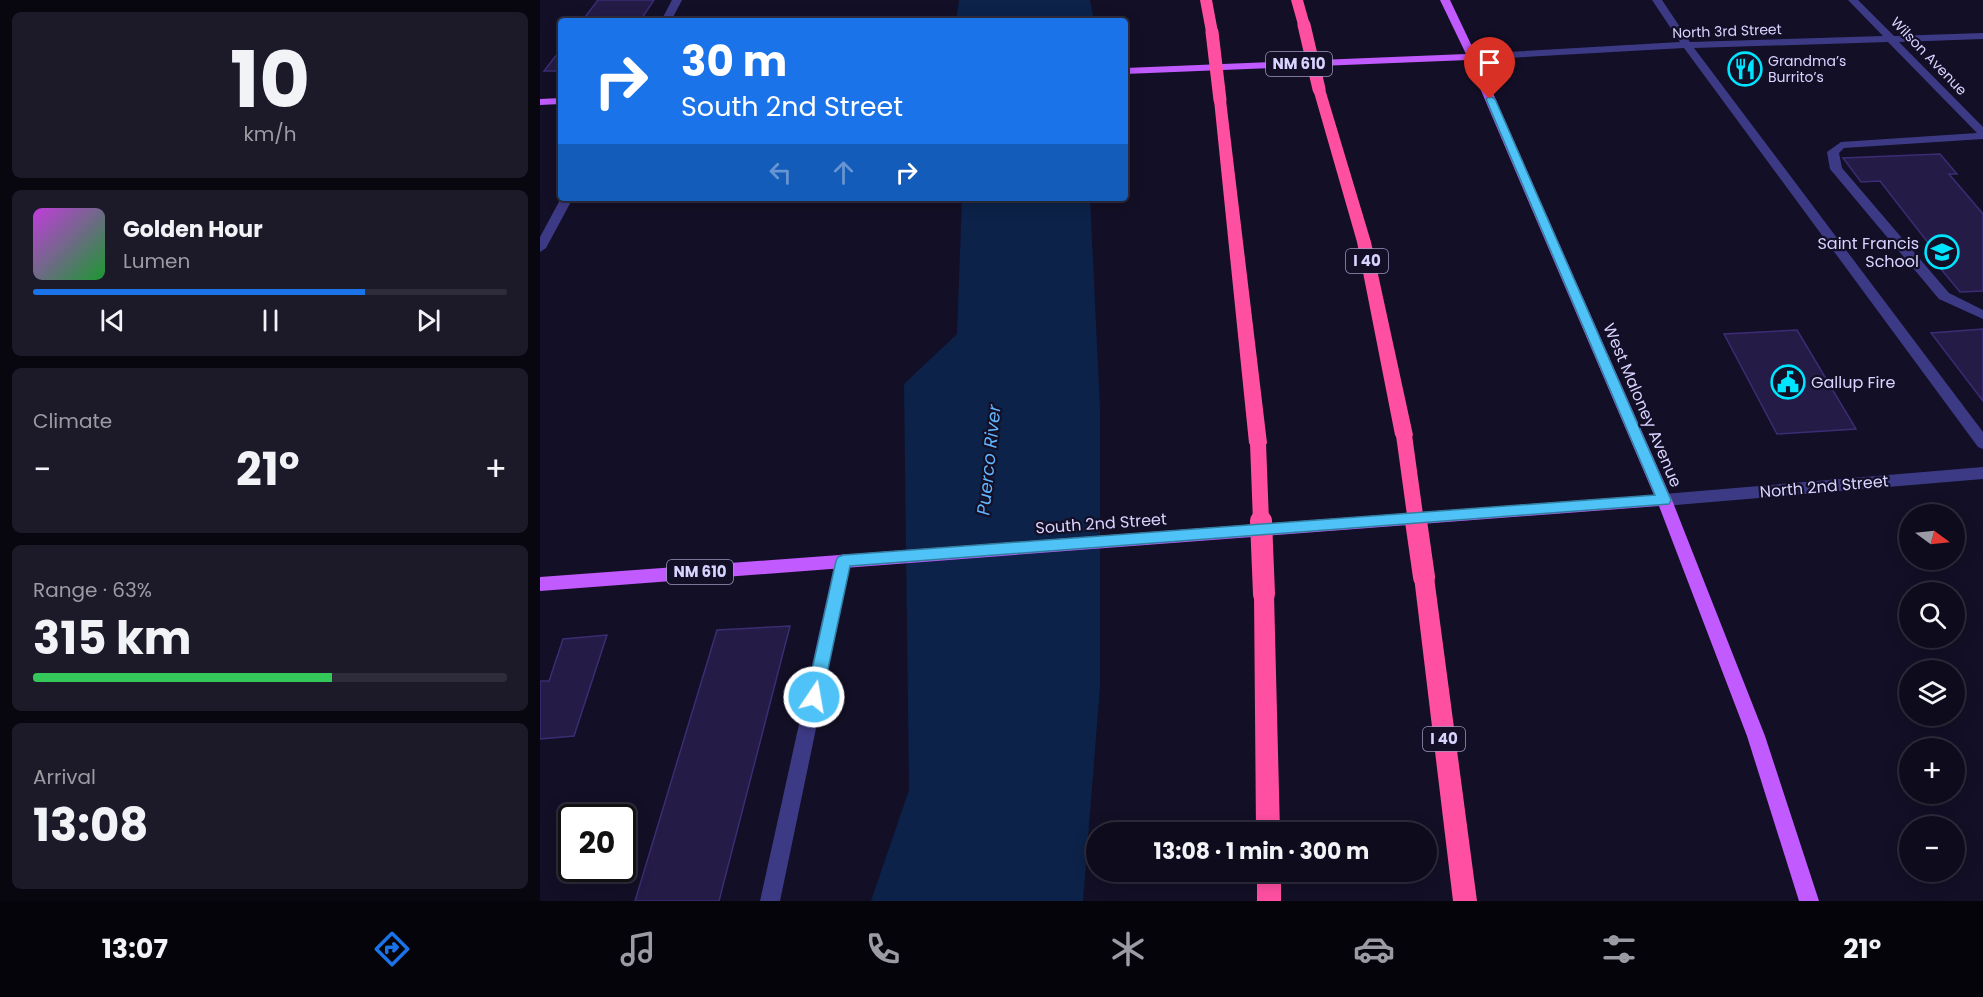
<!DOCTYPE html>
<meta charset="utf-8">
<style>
:root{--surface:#0e0b1c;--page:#1c1929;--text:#f1f3f6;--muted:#9b9ba3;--line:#2e2b3b;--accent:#1a73e8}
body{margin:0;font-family:Poppins,sans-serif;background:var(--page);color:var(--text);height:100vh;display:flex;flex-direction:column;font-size:22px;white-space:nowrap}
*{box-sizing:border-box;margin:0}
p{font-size:20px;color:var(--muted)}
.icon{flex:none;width:33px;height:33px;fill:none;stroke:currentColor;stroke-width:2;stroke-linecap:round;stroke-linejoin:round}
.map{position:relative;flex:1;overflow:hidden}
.sheet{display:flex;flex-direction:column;gap:12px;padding:12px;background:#08060f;width:540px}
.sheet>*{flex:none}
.top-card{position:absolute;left:18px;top:18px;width:570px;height:183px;border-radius:6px;box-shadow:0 3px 15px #0003,0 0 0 2px var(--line);background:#1a73e8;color:#fff;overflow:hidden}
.needle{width:39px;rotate:105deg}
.buttons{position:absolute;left:1359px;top:504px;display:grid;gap:12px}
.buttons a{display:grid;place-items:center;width:66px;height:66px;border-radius:50%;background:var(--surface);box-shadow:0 3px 15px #0003,0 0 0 2px var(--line);font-size:30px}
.speed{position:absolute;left:18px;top:804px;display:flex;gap:12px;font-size:30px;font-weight:700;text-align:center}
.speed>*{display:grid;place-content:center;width:78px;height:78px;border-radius:50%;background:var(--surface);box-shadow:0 3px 15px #0003,0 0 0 2px var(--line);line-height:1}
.speed .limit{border:3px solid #111;border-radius:9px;background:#fff;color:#111}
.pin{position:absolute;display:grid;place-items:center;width:51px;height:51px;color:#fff;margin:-62px -26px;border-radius:50% 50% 50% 0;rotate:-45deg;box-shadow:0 0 6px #0007}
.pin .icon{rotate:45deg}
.me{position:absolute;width:66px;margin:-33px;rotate:12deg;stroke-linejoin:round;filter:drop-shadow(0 0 4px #0008)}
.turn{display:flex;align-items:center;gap:21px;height:126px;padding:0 24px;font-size:27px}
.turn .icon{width:78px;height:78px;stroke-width:2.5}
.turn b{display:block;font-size:42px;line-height:51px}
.lanes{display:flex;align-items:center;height:57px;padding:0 24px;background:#0003;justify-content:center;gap:30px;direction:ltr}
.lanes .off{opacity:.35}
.big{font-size:45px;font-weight:700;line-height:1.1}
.sheet .widget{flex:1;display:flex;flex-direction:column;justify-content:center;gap:9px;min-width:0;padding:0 21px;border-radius:9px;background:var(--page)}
.sheet .dial{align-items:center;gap:0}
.dial b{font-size:78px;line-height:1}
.song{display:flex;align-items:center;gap:18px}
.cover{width:72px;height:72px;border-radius:9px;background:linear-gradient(135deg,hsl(290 70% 55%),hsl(130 70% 35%))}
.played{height:6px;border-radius:3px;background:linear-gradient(90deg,var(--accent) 70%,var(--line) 70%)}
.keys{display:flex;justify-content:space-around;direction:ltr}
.heat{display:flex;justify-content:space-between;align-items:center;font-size:33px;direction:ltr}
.charge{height:9px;border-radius:4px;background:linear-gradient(90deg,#34c759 63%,var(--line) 0)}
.trip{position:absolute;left:546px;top:822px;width:351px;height:60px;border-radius:30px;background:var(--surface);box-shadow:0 3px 15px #0003,0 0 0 2px var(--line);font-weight:700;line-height:60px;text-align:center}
.dock{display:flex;height:96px;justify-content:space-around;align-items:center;background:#06040b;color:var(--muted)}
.dock .icon{width:42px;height:42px}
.dock .on{color:var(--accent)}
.dock b{font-size:27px;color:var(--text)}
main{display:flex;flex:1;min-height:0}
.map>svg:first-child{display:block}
.water{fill:#0c2248}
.building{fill:#241b47;stroke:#3b2d73;stroke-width:1.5}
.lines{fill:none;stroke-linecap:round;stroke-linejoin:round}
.minor{fill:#3d3a85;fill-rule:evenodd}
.major{fill:#c25bff;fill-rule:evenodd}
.highway{fill:#ff4fa3;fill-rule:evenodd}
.highway-bridge-far2{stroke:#ff4fa3;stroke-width:13}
.highway-bridge-far1{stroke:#ff4fa3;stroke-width:16}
.highway-bridge{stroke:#ff4fa3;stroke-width:22}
.route{fill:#4fc3f7;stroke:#337fa1;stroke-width:1.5}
.labels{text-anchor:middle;stroke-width:4.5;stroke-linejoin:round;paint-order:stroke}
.far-street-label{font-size:14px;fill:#d9d4ff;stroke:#130f26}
.far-poi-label{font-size:14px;fill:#d9d4ff;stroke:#130f26;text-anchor:start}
.shield{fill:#130f26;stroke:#9e99be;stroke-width:1.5}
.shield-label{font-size:15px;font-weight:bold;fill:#d9d4ff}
.poi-label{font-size:16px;fill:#d9d4ff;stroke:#130f26;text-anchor:end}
.street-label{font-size:16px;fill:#d9d4ff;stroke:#130f26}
.water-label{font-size:18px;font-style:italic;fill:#62b6ff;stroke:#130f26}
</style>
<main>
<section class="sheet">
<div class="widget dial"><b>10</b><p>km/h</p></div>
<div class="widget">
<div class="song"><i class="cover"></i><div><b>Golden Hour</b><p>Lumen</p></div></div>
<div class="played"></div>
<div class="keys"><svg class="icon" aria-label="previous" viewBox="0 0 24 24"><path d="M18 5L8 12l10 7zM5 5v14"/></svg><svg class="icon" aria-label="pause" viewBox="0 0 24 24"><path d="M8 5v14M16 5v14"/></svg><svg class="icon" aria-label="next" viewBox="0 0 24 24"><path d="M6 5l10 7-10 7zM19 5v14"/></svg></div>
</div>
<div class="widget"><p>Climate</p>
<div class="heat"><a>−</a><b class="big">21°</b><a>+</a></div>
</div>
<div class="widget"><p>Range · 63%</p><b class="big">315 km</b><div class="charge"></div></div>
<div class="widget"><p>Arrival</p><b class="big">13:08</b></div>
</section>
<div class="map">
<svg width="1443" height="901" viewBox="0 0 1443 901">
<rect width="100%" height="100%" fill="#130f26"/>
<path class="water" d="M419 0H550L554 21H416Z
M422 198H550L560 408V687L543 901H331L369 790 364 384 417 334Z"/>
<path class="building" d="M58 0H114L100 21H42Z
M21 49V71H4Z
M1400 154 1417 174H1409L1443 214V291L1420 292 1396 263 1403 262 1340 181 1321 182 1303 158Z
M1443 329V401L1391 333Z
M1257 330 1316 429 1237 434 1184 334Z
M250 626 179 901H95L177 630Z
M67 635 34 736 0 739V681H9L23 639Z"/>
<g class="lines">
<path class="minor" d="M132 0H142L131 21H121Z
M1112 0H1122L1150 42 1343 36 1308 0H1318L1354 36 1443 33V39L1359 42 1443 127V139L1304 148 1299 153 1302 168 1409 293 1443 310V319L1399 299 1290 169 1287 152 1301 142 1437 133 1348 42 1154 48 1443 432V449L1438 447 1144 48 932 60 927 57 932 54 1140 42Z
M21 198H33L6 248 0 252V237Z
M1443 467V479L1124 506 1118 504 1116 500 1118 496 1124 494Z
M303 554 309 556 311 561 240 901H220L295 561 297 556Z"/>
<path class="major" d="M900 0H910L937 57 1132 500 1225 736 1279 901H1259L1207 736 1119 506 0 591V577L1114 495 928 60 585 74V68L926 54Z
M21 98V104L0 105V99Z"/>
<path class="highway" d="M660 0H672L678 32 676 35 672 36 666 32Z
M751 0H763L770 25 768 27H760L758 25Z
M779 85 785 89 831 242 873 435 870 440 864 442 858 440 855 435 817 242 773 89Z
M680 96 686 100 727 443 724 448 718 450 712 448 709 443 674 100Z
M884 569 891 571 894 577 937 901H913L874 577 877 571Z
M724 586 731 588 734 594 740 832H716L714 594 717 588Z
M717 872H741V901H717Z"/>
<path class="highway-bridge-far2" d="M764 25 779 89
M672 32 680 100"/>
<path class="highway-bridge-far1" d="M864 435 876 522
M718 443 721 522"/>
<path class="highway-bridge" d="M721 521 724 594
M876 521 884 577"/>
</g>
<path class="route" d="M950 96 955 99 1131 500 1129 504 310 566 282 697 280 702 274 704 268 702 266 697 296 561 298 557 303 555 1115 495 946 99Z"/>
<defs>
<symbol id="restaurant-ring" viewBox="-11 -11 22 22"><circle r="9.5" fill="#130f26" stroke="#00e5ff" stroke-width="1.5"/><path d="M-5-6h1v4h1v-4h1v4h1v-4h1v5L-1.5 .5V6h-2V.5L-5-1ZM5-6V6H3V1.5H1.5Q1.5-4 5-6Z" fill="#00e5ff"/></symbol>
<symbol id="school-ring" viewBox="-11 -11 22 22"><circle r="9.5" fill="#130f26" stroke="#00e5ff" stroke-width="1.5"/><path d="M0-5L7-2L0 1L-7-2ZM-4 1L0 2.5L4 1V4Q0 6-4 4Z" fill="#00e5ff"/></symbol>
<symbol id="civic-ring" viewBox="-11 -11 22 22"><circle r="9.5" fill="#130f26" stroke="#00e5ff" stroke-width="1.5"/><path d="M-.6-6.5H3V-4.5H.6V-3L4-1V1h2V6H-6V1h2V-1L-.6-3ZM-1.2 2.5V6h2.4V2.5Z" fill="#00e5ff"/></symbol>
</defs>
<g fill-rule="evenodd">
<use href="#restaurant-ring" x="1186" y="50" width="38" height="38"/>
<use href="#school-ring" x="1383" y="233" width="38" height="38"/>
<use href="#civic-ring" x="1229" y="363" width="38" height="38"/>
</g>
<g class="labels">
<g class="far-street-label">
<text transform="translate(1187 31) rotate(-2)" y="5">North 3rd Street</text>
<text transform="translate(1389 56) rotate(46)" y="5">Wilson Avenue</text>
</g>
<g class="far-poi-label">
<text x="1228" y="66">Grandma’s<tspan x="1228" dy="16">Burrito’s</tspan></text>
</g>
<g class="shield">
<rect x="726" y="52" width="66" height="24" rx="4.5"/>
<rect x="806" y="249" width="42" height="24" rx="4.5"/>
<rect x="127" y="560" width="66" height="24" rx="4.5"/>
<rect x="883" y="727" width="42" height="24" rx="4.5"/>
</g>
<g class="shield-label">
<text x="759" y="69">NM 610</text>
<text x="827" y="266">I 40</text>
<text x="160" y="577">NM 610</text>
<text x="904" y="744">I 40</text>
</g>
<g class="poi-label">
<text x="1379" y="249">Saint Francis<tspan x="1379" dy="18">School</tspan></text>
<text x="1271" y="388" text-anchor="start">Gallup Fire</text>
</g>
<g class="street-label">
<text transform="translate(1103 405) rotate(67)" y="6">West Maloney Avenue</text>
<text transform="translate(1284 486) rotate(-5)" y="6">North 2nd Street</text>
<text transform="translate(561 523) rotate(-4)" y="6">South 2nd Street</text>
</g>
<g class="water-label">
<text transform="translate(449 460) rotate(-84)" y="6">Puerco River</text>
</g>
</g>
</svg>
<div class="buttons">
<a><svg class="needle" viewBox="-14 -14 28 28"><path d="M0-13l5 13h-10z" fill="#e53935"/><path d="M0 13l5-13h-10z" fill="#9b9ba3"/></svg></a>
<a><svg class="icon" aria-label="search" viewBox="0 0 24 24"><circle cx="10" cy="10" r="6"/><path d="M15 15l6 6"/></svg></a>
<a><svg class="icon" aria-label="layers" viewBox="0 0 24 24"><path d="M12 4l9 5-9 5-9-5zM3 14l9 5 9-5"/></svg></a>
<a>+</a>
<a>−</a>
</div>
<div class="speed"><div class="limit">20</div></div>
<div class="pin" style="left:950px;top:99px;background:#d93025"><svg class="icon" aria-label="arrive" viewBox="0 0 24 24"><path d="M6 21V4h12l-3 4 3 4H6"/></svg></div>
<svg class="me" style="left:274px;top:697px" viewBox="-20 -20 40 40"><circle r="17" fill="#4fc3f7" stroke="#fff" stroke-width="3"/><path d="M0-11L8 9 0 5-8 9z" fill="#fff"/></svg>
<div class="trip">13:08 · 1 min · 300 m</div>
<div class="top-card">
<div class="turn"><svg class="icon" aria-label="right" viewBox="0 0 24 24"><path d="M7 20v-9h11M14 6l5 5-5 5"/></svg><div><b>30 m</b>South 2nd Street</div></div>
<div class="lanes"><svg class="icon off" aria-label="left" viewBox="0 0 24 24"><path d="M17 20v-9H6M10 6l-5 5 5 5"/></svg><svg class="icon off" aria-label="ahead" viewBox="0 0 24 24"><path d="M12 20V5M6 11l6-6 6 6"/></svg><svg class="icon" aria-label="right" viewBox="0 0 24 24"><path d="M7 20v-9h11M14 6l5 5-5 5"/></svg></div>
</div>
</div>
</main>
<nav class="dock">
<b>13:07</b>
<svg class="icon on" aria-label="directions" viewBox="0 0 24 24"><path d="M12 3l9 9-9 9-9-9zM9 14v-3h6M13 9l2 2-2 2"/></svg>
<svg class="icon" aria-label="music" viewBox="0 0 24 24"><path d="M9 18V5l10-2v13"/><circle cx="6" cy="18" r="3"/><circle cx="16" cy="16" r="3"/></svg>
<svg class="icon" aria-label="phone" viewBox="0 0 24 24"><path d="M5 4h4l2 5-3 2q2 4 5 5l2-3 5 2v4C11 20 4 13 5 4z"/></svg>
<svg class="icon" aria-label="climate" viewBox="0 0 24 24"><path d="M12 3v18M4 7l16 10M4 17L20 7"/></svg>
<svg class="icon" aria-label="car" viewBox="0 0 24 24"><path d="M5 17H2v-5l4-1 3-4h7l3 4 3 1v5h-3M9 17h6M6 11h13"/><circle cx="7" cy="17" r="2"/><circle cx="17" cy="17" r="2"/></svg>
<svg class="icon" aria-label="filters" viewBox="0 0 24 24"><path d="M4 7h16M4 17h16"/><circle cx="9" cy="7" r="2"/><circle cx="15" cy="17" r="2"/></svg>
<b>21°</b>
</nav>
